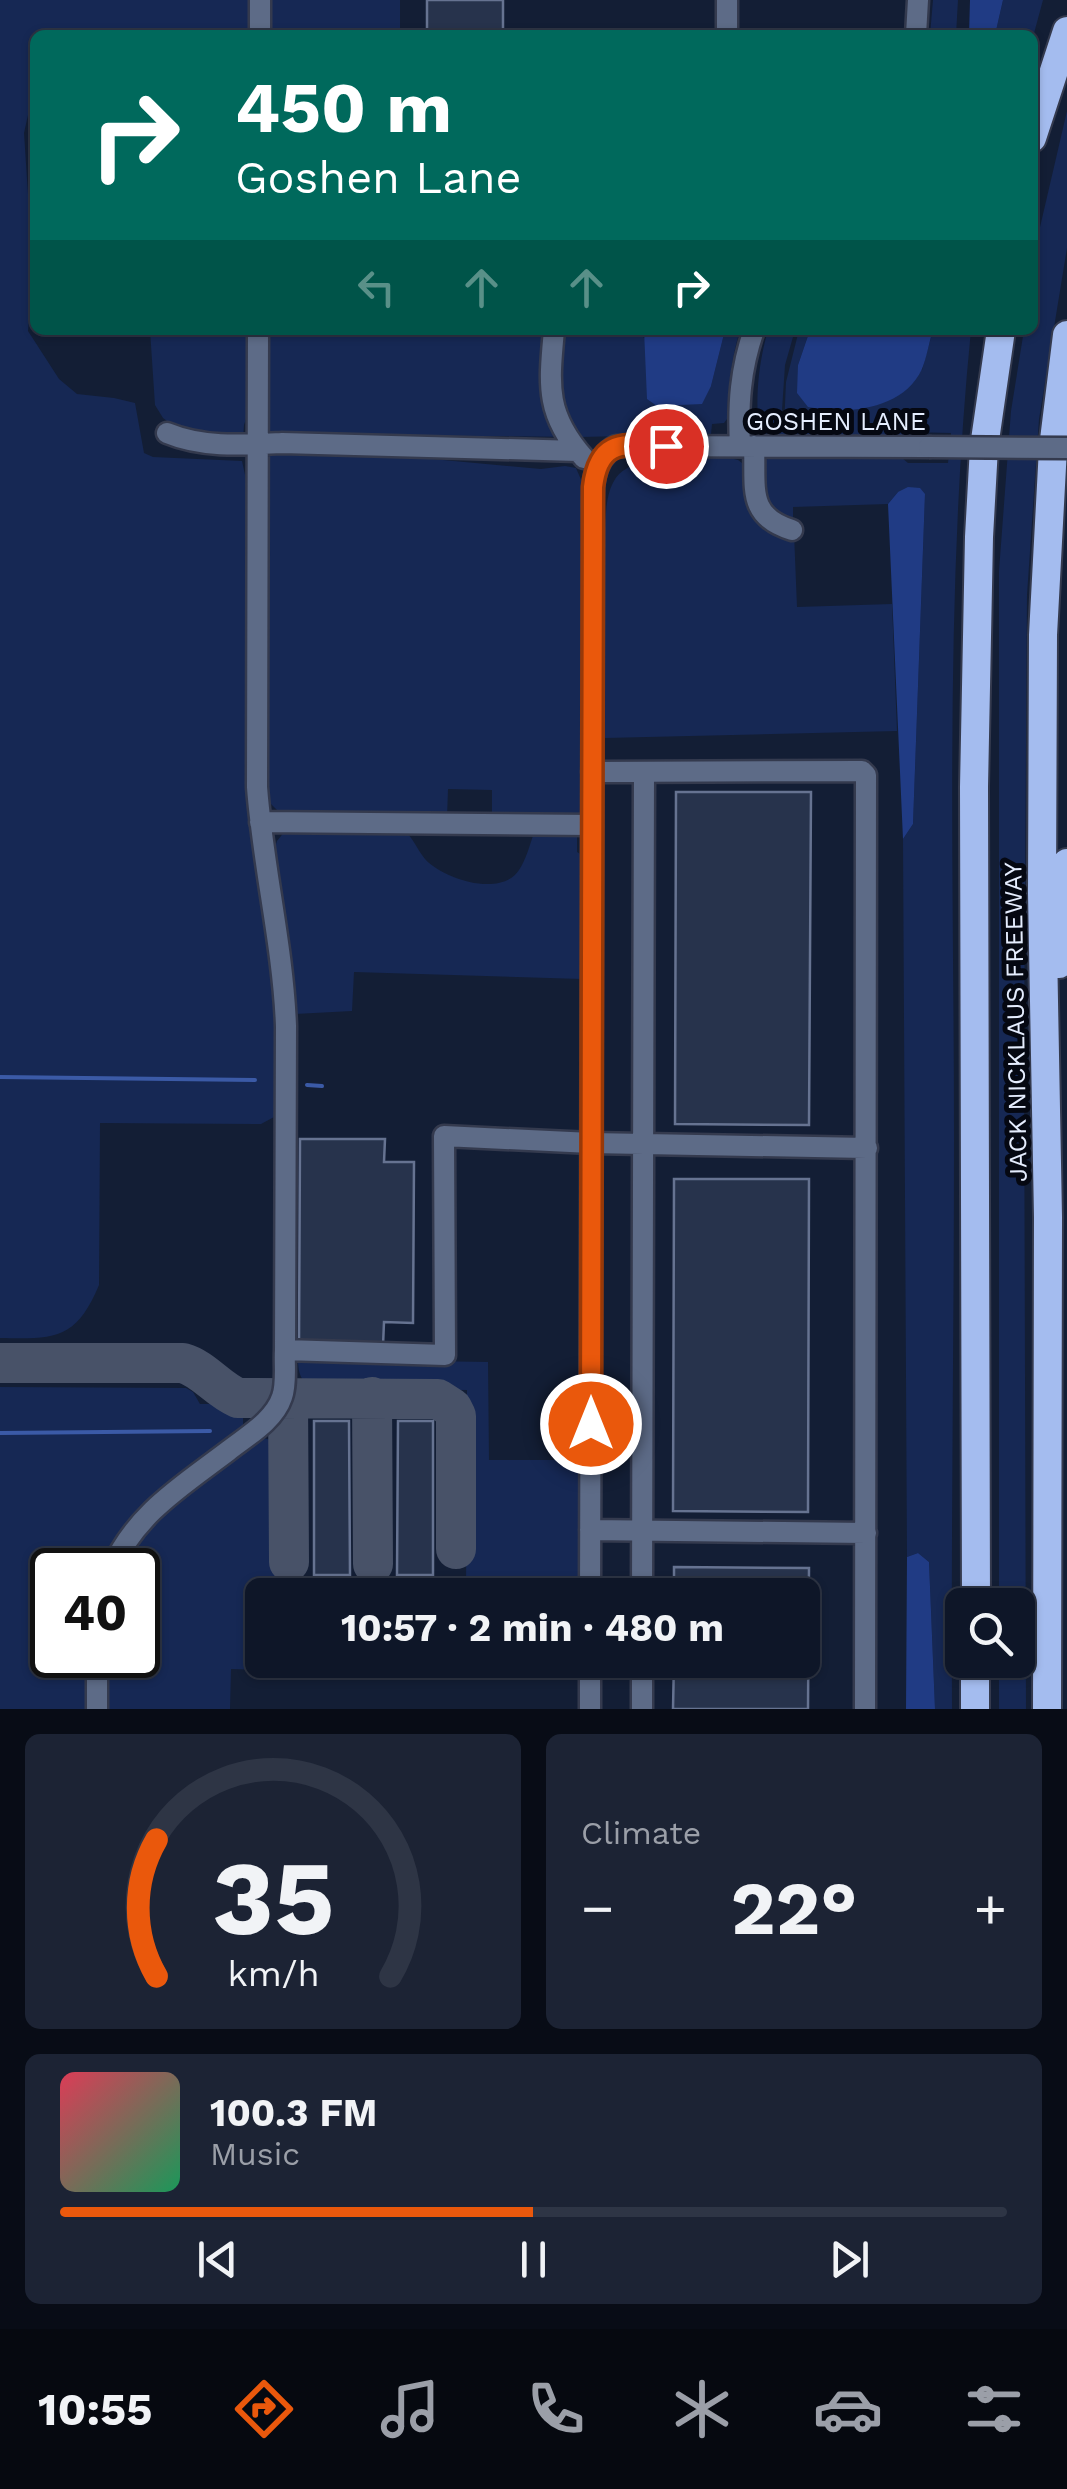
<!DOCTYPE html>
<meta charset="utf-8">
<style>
:root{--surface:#0e1628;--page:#1c2334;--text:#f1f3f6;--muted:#9b9fa8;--line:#2e3545;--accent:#ea580c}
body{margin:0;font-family:"Work Sans",sans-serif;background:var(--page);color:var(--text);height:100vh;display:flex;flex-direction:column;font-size:38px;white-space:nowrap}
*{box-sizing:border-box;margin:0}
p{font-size:32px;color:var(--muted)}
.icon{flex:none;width:55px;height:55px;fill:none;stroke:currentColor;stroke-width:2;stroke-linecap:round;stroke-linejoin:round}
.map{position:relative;height:1709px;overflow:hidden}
.details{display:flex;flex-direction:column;gap:25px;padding:25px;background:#080c16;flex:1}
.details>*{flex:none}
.banner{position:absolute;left:30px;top:30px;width:1008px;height:305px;border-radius:15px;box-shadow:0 2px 8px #0004,0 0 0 2px var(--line);background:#00695c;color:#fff;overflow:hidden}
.fabs{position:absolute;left:945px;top:1588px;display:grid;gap:20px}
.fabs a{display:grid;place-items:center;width:90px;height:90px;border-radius:15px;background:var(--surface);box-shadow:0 2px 8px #0004,0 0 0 2px var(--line);font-size:50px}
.speed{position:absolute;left:30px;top:1548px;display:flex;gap:20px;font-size:50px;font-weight:700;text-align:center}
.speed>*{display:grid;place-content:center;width:130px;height:130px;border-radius:50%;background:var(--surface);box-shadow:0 2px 8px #0004,0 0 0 2px var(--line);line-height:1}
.speed .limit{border:5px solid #111;border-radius:15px;background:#fff;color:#111}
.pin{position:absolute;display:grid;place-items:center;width:85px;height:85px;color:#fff;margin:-42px;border:5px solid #fff;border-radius:50%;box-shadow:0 2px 10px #0007}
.me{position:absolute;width:110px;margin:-55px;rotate:0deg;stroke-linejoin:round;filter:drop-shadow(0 0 8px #0008)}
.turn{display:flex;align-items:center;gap:35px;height:210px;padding:0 40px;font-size:45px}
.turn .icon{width:130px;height:130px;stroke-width:2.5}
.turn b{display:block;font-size:70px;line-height:85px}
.lanes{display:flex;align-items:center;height:95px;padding:0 40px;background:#0003;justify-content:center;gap:50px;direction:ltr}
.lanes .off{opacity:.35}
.big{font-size:75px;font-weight:700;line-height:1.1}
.details .card{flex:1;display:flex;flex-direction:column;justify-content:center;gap:15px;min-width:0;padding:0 35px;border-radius:15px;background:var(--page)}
.details .dial{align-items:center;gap:0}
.dial svg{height:260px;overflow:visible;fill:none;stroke:var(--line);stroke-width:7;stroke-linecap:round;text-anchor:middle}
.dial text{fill:var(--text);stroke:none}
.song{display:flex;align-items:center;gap:30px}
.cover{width:120px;height:120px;border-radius:15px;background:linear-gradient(135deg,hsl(350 70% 55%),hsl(150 70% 35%))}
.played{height:10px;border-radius:5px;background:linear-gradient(90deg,var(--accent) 50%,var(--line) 50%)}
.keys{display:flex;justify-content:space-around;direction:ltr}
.heat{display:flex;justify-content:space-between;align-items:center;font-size:55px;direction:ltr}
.details .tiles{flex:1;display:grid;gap:25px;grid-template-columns:1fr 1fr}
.card:last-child{grid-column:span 2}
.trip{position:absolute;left:245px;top:1578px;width:575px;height:100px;border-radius:15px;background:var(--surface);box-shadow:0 2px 8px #0004,0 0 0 2px var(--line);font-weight:700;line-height:100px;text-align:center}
.tab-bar{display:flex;height:160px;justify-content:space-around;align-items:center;background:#060910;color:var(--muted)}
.tab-bar .icon{width:70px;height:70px}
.tab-bar .current{color:var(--accent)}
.tab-bar b{font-size:45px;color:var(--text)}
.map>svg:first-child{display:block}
.green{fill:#162854}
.forest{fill:#203b84}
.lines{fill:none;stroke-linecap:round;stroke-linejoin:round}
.stream{stroke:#3b5aa6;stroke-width:4}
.taxiway{stroke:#485268;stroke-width:40}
.building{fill:#27334c;stroke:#667391;stroke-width:2.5}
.minor-casing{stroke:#343a4e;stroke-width:25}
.highway-casing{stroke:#343a4e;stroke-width:32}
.minor{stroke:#5d6b87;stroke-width:20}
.highway{stroke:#a4bcef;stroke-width:28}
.minor-bridge-casing{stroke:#343a4e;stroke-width:25;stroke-linecap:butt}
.minor-bridge{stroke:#5d6b87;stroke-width:20}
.route-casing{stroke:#983908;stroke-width:25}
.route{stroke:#ea580c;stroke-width:18}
.labels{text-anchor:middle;stroke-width:10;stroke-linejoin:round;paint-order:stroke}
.street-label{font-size:25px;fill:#e5edfe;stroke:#050812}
</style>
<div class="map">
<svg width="1067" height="1709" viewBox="0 0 1067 1709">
<rect width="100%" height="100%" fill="#131e35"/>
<path class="green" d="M0 0H254V35H35V107L28 115 24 133 33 270 28 331 59 379 77 394 114 398 135 403 144 453 153 457 242 461 252 507 277 986 278 1110 274 1117 261 1124 100 1123 99 1285C76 1340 55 1339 0 1338Z
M270 0H400V35H270Z
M933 0H958L956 35H930Z
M1003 0H1043L1033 37 1032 35H995Z
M1067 111V248L1039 419 1027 595 1024 1042 1026 1709H999V1660H1018V1605H999V571L1011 411 1024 330H1032L1033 272 1037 240Z
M150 330H252V400L244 425 243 439 187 436 163 418 155 405Z
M269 330H644L643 337 711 386 725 330H740C731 360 728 389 727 419L724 423 712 424 711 434 580 437 358 435 357 452 541 469 565 466 576 468 582 482 583 813 566 819 492 818V790L448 789 447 818 280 813 268 801Z
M768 330H795L785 365 781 425 758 423C756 390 759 362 768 330Z
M799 330H810L798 365 922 370 933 330H971C944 600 954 870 954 1140 954 1330 951 1519 952 1709H935L929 1562 918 1553 907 1557 903 839 913 824 925 494 898 492 888 504 793 507V521L787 522 764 500 763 462 769 458 779 456 902 458 908 463H948L951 433 911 432 904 438 773 435 761 428 784 427 786 382Z
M730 458 738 460 746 466 751 498 794 533 797 607 892 604 897 731 605 738V528C606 512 606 495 614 481 631 450 699 459 730 458Z
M401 828C413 836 416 848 425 859 443 879 501 898 519 870 526 860 530 844 534 833L577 830V852L582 855V979L354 972 352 1011 295 1014 293 981 274 851 277 841 285 831Z
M298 1359 488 1362 489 1460H582V1595H466L467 1390 313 1389C301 1381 298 1374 298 1359Z
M0 1387 186 1388 193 1392 200 1404H231L243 1414V1427L239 1433C189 1471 122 1507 101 1570H52V1655H91L90 1709H0Z
M264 1438 277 1442 282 1453 283 1579 436 1580 438 1595H262V1660H446V1676L231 1669 230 1709H106L107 1655H138V1570H123C153 1512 208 1478 258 1439Z"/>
<path class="forest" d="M970 0H1003L995 35H969Z
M644 330H725L711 386 702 404 657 406 647 399Z
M810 330H933C929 342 927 357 922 369 903 410 847 415 808 407L797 393 798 365Z
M908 487 920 488 925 494 913 824 903 839 888 504 898 492Z
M918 1553 929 1562 935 1709H906L907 1557Z"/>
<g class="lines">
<path class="stream" d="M0 1077 255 1080
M307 1085 322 1086
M0 1433 210 1431"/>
<path class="taxiway" d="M0 1363H183C204 1369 217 1389 238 1398L438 1399 452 1408 456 1416V1549
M288 1397 289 1562
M372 1397 373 1564"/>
</g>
<path class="building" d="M427 0H503V35H427Z
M676 792H811L809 1125 675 1124Z
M300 1139H385L384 1162H414L413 1323 384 1322 383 1346 299 1345Z
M674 1179H809L808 1512 673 1511Z
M314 1421H349L350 1575H314Z
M398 1421H433V1575H397Z
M674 1567 809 1568 808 1709H673L674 1660H802V1595H674Z"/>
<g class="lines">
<defs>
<path id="minor" d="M260 35V0
M727 35V0
M916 35 918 0
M554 330C549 385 545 414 584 458
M167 433C203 448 243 445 282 443L578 451
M740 446C738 405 740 370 754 330
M754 446C756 487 746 516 792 530
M592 772 862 771 866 775 865 1709
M260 822 592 825
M285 1350 445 1355 444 1136 591 1143 867 1148
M590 1530 866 1533
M111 1570C135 1514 182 1486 228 1451 247 1436 274 1421 282 1397 287 1383 284 1365 285 1350L286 1026C283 946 263 867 257 787L258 330
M590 1595 593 529C593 500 587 462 616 446L929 447
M642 1595 644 772
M590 1660V1709
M642 1660V1709
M97 1709V1655"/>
<path id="highway" d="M1032 138 1067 31
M1059 964 1067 863
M976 1605 974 787 979 537 984 447 1001 330
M975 1709V1660
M1047 1709 1048 1217 1042 893 1043 635 1053 448 1067 335"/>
</defs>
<use href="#minor" class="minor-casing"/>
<use href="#highway" class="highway-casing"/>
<use href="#minor" class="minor"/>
<use href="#highway" class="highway"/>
<defs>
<path id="minor-bridge" d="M929 447 1067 448"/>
</defs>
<use href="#minor-bridge" class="minor-bridge-casing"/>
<use href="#minor-bridge" class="minor-bridge"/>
</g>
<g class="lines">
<defs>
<path id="route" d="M591 1424 593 487C599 437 625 445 666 446"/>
</defs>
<use href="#route" class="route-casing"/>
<use href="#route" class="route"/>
</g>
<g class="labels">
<g class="street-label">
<text x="836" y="430">GOSHEN LANE</text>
<text transform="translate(1015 1022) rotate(-91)" y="9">JACK NICKLAUS FREEWAY</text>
</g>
</g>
</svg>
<div class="fabs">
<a><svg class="icon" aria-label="search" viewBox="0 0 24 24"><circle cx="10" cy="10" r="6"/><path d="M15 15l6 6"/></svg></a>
</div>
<div class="speed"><div class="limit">40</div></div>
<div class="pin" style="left:666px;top:446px;background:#d93025"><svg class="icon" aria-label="arrive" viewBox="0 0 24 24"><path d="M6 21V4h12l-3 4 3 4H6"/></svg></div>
<svg class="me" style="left:591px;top:1424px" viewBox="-20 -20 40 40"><circle r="17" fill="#ea580c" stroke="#fff" stroke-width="3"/><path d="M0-11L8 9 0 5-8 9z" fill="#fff"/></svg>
<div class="trip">10:57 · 2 min · 480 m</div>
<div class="banner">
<div class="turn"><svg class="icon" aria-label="right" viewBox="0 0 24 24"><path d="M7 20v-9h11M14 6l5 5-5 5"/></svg><div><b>450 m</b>Goshen Lane</div></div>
<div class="lanes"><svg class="icon off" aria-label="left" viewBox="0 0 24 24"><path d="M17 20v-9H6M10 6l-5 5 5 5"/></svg><svg class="icon off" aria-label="ahead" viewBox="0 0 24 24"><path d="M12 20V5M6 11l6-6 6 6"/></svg><svg class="icon off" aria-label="ahead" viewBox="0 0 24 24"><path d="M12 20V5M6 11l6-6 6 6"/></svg><svg class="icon" aria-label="right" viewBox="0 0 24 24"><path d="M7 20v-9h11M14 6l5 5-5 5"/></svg></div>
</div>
</div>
<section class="details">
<div class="tiles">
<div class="card dial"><svg viewBox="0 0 100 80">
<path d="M14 69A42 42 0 1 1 86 69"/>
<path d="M14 69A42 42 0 0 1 14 27" stroke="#ea580c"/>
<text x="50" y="56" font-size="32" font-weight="700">35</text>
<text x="50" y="72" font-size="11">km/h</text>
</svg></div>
<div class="card"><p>Climate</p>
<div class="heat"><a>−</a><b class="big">22°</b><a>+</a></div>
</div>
<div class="card">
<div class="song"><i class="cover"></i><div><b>100.3 FM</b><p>Music</p></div></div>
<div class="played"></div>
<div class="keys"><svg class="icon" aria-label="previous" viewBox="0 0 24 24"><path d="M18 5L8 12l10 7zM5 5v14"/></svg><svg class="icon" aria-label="pause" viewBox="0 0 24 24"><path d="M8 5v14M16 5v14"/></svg><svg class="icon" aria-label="next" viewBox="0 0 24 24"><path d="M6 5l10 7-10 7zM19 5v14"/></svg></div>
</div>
</div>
</section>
<nav class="tab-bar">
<b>10:55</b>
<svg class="icon current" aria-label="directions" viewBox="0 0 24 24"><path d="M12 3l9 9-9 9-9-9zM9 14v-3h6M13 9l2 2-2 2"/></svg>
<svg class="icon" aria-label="music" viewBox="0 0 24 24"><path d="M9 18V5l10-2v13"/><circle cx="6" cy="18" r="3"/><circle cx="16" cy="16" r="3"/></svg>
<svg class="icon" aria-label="phone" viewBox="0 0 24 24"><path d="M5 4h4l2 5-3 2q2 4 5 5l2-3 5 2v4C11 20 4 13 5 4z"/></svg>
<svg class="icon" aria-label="climate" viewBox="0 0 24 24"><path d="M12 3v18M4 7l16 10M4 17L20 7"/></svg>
<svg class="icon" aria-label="car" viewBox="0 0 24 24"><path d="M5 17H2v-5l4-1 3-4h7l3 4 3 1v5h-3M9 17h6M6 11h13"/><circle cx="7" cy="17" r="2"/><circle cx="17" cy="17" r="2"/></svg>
<svg class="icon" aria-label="filters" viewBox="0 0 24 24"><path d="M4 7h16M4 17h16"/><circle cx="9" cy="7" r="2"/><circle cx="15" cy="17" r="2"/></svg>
</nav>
